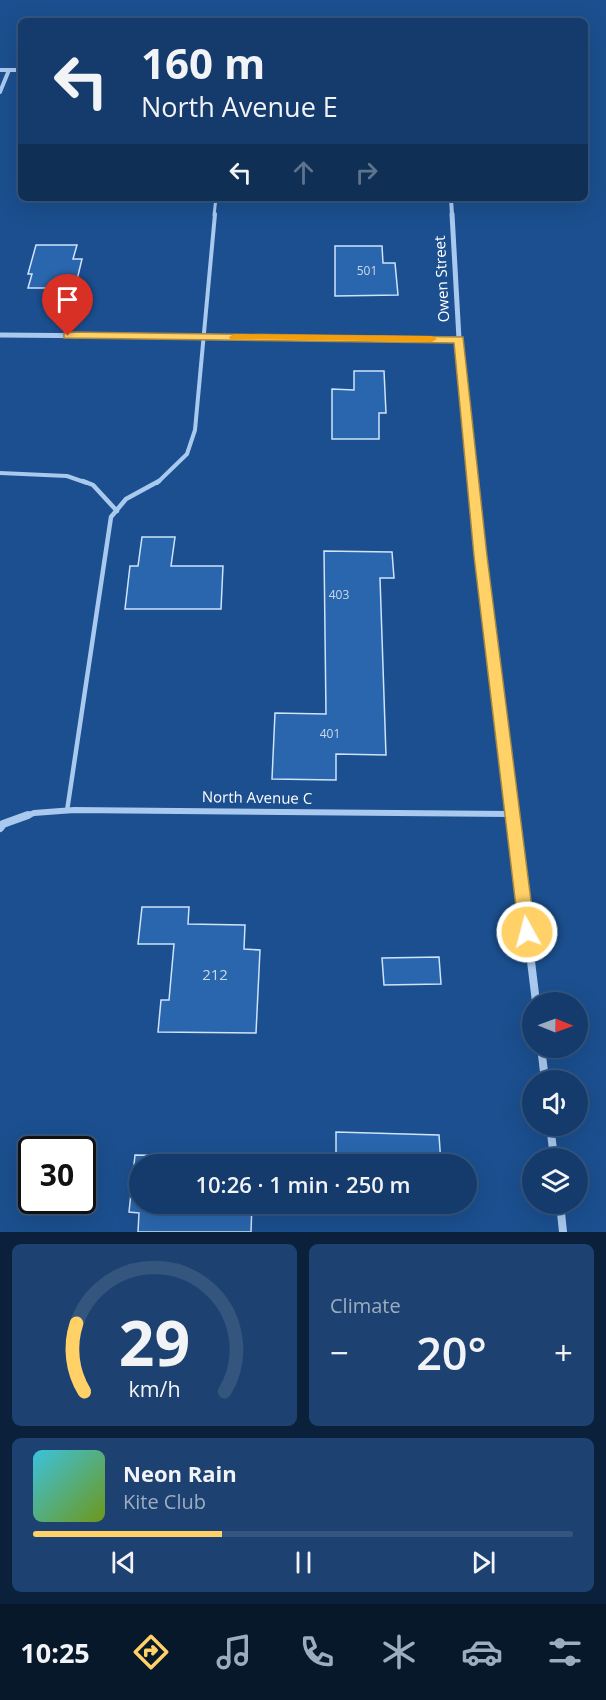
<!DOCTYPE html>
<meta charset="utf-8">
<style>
:root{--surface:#143b6b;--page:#1d4271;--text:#f1f3f6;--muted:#9dadc1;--line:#33557e;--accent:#ffd166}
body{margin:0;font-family:"Open Sans",sans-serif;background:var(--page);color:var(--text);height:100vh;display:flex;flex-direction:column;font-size:22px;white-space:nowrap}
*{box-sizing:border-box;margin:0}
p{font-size:20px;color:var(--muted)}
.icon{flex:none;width:33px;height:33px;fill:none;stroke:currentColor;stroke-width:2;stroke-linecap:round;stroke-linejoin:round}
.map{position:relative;height:1232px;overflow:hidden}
.drawer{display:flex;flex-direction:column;gap:12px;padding:12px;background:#0b203b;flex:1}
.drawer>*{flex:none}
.hud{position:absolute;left:18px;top:18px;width:570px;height:183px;border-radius:9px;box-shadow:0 6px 24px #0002,0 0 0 2px var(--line);background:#143b6b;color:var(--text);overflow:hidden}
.needle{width:39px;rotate:91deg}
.controls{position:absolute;left:522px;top:992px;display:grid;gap:12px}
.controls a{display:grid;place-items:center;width:66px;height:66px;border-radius:50%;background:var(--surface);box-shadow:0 6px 24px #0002,0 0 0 2px var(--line);font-size:30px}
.speed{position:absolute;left:18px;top:1136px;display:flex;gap:12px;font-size:30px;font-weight:700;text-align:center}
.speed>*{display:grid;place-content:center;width:78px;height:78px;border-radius:50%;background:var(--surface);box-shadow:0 6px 24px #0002,0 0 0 2px var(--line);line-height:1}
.speed .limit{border:3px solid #111;border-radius:9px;background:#fff;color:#111}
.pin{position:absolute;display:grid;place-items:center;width:51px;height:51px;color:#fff;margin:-62px -26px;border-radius:50% 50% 50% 0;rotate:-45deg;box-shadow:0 0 6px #0007}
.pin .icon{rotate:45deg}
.me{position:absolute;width:66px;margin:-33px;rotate:353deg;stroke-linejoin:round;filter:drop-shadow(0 0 4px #0008)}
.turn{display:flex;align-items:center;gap:21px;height:126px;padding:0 24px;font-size:27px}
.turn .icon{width:78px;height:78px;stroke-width:2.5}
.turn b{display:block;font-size:42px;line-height:51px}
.lanes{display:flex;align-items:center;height:57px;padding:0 24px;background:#0003;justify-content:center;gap:30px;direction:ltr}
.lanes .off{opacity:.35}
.big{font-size:45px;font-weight:600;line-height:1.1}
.drawer .card{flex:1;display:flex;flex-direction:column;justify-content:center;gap:9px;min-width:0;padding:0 21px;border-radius:9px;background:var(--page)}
.drawer .dial{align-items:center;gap:0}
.dial svg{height:156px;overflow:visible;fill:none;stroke:var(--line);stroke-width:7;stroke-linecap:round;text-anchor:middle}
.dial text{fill:var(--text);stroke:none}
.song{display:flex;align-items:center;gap:18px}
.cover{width:72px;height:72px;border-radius:9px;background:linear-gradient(135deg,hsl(190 70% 55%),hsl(80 70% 35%))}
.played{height:6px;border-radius:3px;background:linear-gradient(90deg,var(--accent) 35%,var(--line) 35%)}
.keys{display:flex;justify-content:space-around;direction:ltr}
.heat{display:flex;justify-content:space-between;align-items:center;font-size:33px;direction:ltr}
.drawer .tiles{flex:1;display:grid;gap:12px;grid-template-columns:1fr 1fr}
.card:last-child{grid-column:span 2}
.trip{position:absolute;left:129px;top:1154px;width:348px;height:60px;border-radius:30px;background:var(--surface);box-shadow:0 6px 24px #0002,0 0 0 2px var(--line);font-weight:600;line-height:60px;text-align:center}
.dock{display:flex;height:96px;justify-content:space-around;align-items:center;background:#08182b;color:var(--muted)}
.dock .icon{width:42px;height:42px}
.dock .on{color:var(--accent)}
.dock b{font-size:27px;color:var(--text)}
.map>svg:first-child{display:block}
.building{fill:#2a66ad;stroke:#cfe3fa;stroke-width:1.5}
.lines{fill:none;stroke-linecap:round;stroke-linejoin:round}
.service-far2{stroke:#a9c9ee;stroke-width:3}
.service-far1{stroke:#a9c9ee;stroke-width:4}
.service{stroke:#a9c9ee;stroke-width:4.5}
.minor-far3{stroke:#a9c9ee;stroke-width:4}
.minor-far2{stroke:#a9c9ee;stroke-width:5}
.minor-far1{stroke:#a9c9ee;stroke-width:6}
.minor{stroke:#a9c9ee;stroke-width:8}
.route{fill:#ffd166;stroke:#a68842;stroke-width:1.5}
.slow{fill:#f59e0b}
.labels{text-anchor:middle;stroke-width:6;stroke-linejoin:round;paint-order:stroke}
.number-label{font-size:12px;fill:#cad9ea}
.street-label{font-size:15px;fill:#fff;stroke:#1b4f8f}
.near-number-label{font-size:15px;fill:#cad9ea}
</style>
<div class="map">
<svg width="606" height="1232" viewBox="0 0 606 1232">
<rect width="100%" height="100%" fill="#1b4f8f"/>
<path class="building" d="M36 245H77L73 259H82L75 288H28L32 274H28Z
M335 246H382L383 263H395L398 295 335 296Z
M354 371H384L386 413H379V439H332V389L354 390Z
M142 537H175L171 566H223L221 609H125L130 566H138Z
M324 551 392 552 394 578H380L386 755 336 754V780L272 779 275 713 326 714Z
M142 907H189L188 924 245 925 244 949 260 950 256 1033 158 1032 161 1000H169L174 944H138Z
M439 957 441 984 384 985 382 958Z
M336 1132 439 1135 441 1164H336Z
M135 1155 254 1157V1164H140V1203H252L251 1232H138L139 1213 129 1212Z"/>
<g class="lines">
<path class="service-far2" d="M214 215 216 198"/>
<path class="service-far1" d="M0 473 67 476 87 483
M157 483 187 454 195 430 215 214"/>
<path class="service" d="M83 481 93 485 117 511
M67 811 111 517 126 499 159 481"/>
<path class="minor-far3" d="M0 70H21
M0 92 9 70
M451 198 452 215"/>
<path class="minor-far2" d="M452 214 459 339 474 483
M0 335 459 339"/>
<path class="minor-far1" d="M473 481 513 817
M24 817 34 813 74 810 513 814"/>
<path class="minor" d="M513 815 536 1002
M0 828 3 824 28 815
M541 1047 545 1080
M550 1125 554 1158
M560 1203 563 1232"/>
</g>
<path class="route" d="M68 332 463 337 487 556 535 932 533 937 527 939 521 937 519 932 474 556 454 343 64 338V333Z"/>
<path class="slow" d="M234 334 432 336 437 339 432 342 230 339 229 337Z"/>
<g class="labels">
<g class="number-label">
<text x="367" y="275">501</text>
<text x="339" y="599">403</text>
<text x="330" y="738">401</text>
</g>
<g class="street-label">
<text transform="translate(442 279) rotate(-93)" y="5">Owen Street</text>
<text transform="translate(257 798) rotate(1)" y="5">North Avenue C</text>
</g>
<g class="near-number-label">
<text x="215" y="980">212</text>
</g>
</g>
</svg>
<div class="controls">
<a><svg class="needle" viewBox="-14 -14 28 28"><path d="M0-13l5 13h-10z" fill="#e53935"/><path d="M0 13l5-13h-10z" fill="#9dadc1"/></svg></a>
<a><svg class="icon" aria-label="sound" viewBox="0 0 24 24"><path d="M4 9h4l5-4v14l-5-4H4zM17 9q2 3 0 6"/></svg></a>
<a><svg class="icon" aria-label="layers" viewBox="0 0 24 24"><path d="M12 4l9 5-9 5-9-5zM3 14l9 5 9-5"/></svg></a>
</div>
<div class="speed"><div class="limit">30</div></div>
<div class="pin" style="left:68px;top:336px;background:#d93025"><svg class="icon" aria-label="arrive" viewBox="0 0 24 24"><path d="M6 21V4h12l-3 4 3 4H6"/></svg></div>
<svg class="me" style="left:527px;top:932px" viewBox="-20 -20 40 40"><circle r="17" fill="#ffd166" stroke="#fff" stroke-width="3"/><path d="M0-11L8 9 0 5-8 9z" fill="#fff"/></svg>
<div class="trip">10:26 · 1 min · 250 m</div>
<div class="hud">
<div class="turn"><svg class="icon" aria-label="left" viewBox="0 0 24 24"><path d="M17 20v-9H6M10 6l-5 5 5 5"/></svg><div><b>160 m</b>North Avenue E</div></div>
<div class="lanes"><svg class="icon" aria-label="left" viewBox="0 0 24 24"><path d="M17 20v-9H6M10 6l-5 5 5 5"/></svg><svg class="icon off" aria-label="ahead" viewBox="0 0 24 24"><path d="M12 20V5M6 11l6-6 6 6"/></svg><svg class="icon off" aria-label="right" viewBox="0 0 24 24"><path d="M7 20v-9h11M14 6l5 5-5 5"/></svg></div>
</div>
</div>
<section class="drawer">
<div class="tiles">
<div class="card dial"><svg viewBox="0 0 100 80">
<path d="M14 69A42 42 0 1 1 86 69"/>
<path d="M14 69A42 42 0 0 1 10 34" stroke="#ffd166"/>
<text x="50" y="56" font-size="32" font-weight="700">29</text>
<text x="50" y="72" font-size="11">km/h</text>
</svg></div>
<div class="card"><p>Climate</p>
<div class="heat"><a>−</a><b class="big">20°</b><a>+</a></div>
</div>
<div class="card">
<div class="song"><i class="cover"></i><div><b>Neon Rain</b><p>Kite Club</p></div></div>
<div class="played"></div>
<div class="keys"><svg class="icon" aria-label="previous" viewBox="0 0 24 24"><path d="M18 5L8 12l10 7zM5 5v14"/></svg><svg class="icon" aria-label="pause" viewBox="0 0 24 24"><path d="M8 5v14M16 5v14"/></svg><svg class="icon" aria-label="next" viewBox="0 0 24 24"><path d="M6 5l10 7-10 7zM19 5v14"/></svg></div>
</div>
</div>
</section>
<nav class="dock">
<b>10:25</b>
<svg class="icon on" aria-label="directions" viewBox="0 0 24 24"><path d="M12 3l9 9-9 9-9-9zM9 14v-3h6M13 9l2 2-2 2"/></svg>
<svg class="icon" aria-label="music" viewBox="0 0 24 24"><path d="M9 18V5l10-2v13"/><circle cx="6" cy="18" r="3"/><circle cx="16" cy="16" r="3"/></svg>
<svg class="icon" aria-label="phone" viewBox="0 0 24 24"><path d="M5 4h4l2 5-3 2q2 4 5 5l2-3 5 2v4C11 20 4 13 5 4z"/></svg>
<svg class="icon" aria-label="climate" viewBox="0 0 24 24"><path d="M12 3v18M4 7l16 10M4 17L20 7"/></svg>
<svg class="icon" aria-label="car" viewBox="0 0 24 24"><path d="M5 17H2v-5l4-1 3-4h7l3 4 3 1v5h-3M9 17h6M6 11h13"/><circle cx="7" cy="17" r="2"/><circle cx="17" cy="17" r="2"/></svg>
<svg class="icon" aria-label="filters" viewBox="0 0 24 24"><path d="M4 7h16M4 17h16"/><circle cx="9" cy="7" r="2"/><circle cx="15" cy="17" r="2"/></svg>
</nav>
